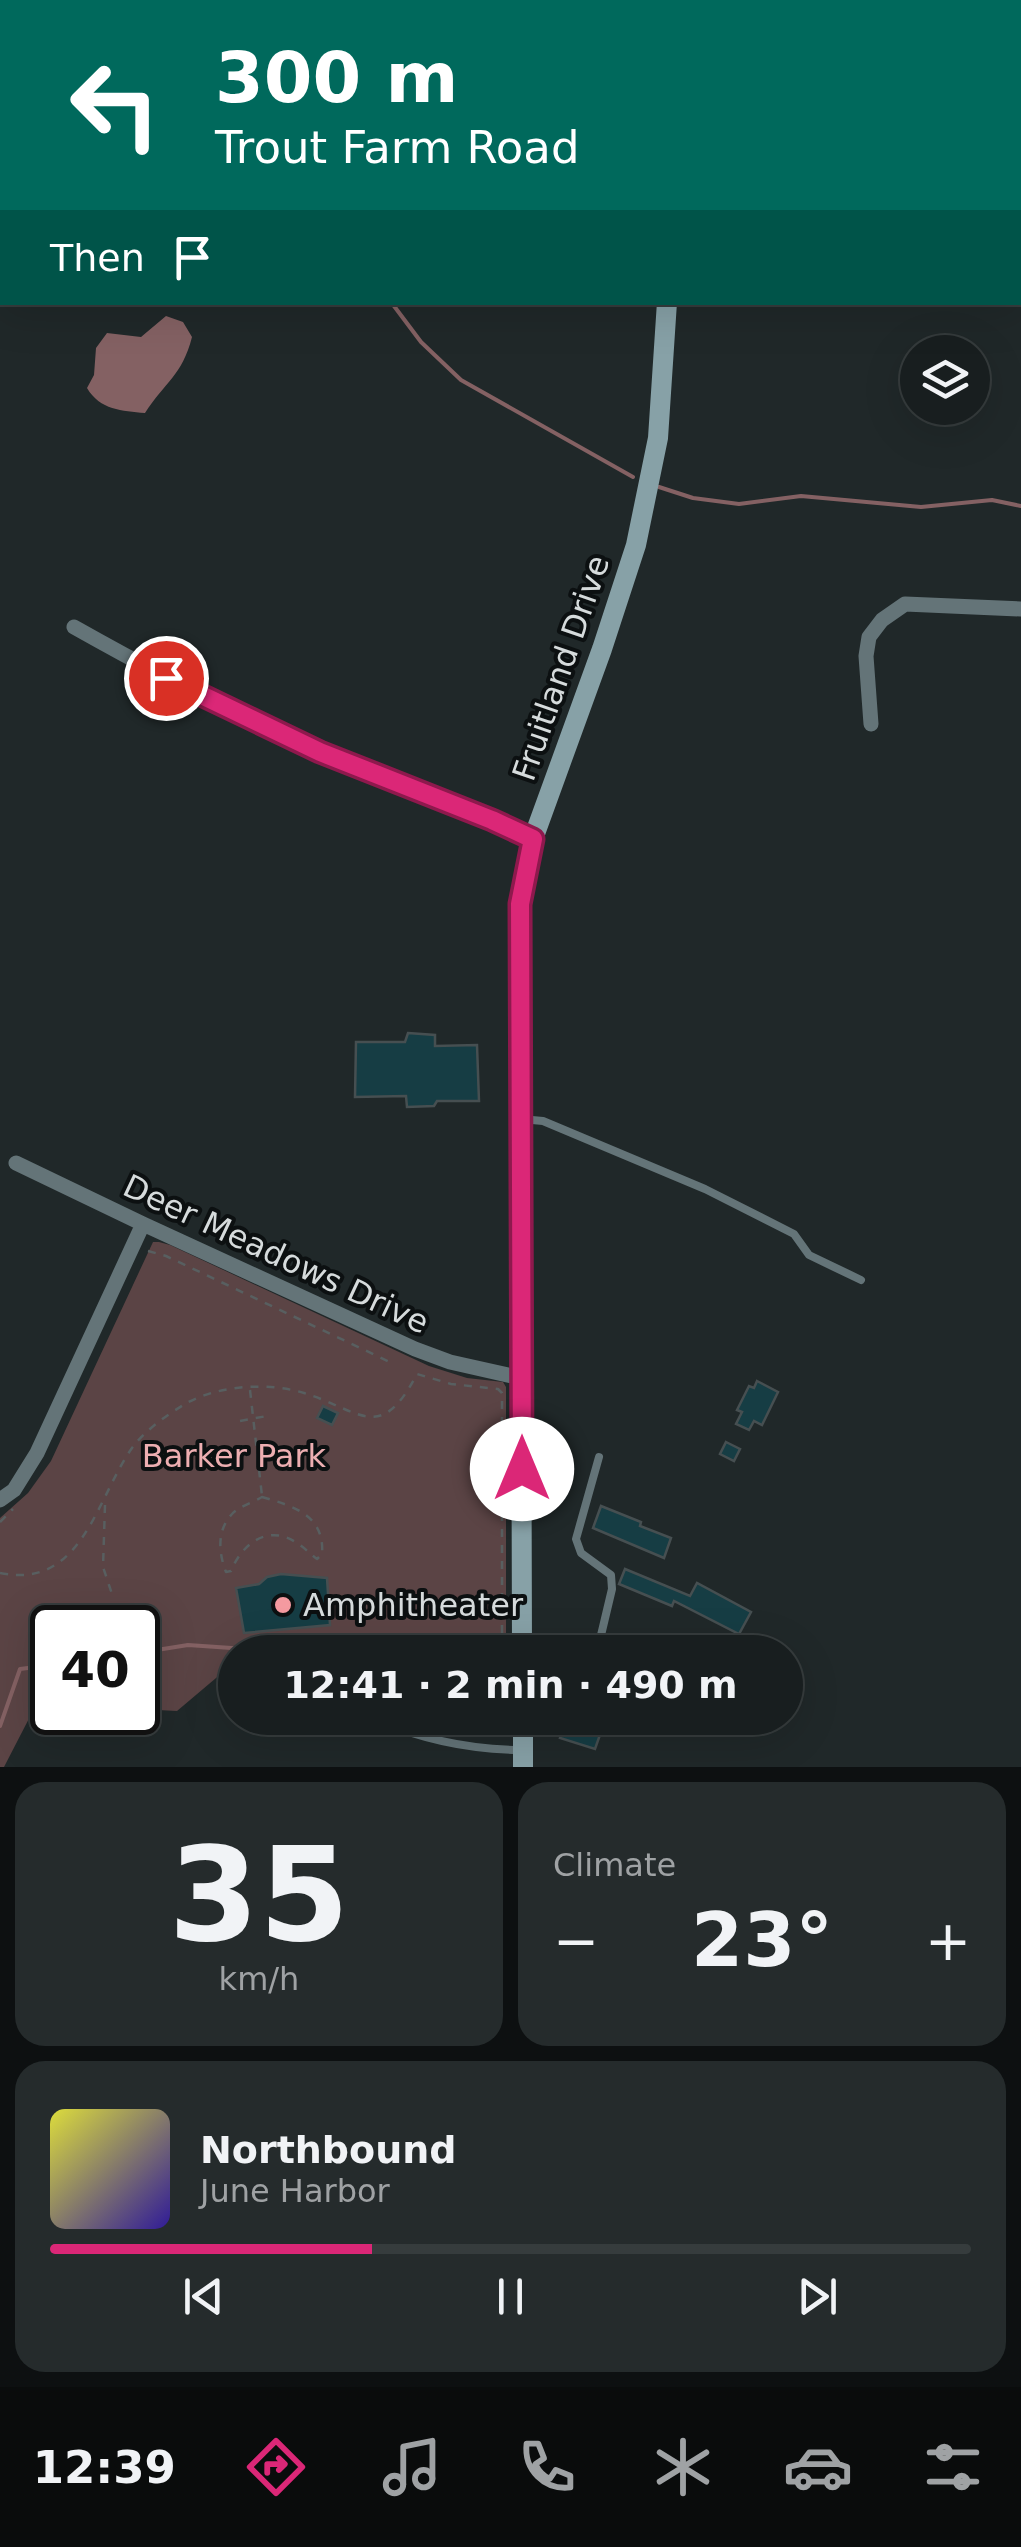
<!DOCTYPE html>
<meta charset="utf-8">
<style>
:root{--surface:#181e1f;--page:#252b2c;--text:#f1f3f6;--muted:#9fa2a4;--line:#363c3d;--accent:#db2777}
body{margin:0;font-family:"DejaVu Sans",sans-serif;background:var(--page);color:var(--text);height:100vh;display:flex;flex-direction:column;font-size:38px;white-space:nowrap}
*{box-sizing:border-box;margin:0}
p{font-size:32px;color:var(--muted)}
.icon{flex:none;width:55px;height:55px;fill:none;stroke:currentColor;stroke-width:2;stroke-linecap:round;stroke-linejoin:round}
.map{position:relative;height:1767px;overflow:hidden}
.panel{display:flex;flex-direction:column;gap:15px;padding:15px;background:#0d1011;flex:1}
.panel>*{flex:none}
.banner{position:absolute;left:0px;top:0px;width:1022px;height:305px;box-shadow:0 10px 40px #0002,0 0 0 2px var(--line);background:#00695c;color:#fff;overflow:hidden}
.buttons{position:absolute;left:900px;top:335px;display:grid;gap:20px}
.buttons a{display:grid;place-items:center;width:90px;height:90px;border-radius:50%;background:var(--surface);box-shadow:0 10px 40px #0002,0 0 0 2px var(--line);font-size:50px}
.speed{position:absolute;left:30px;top:1605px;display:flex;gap:20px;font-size:50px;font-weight:700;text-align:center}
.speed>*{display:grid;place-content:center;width:130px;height:130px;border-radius:50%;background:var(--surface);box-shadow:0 10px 40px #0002,0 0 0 2px var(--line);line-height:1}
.speed .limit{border:5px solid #111;border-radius:15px;background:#fff;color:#111}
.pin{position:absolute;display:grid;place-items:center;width:85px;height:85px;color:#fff;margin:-42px;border:5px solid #fff;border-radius:50%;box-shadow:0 2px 10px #0007}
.me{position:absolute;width:110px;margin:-55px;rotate:0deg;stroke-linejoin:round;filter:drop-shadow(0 0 8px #0008)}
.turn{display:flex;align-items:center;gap:35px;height:210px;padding:0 50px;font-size:45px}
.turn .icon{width:130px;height:130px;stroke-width:2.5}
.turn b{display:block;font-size:70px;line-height:85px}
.then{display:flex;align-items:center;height:95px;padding:0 50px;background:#0003;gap:20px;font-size:38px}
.big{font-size:75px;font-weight:800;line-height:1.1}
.panel .card{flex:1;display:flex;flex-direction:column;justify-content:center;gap:15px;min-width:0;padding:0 35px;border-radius:30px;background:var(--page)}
.panel .dial{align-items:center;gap:0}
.dial b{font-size:130px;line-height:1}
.song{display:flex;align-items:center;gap:30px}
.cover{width:120px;height:120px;border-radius:15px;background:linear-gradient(135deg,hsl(60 70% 55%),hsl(250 70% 35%))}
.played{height:10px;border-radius:5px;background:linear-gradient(90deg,var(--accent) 35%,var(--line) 35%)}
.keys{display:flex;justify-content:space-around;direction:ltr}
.heat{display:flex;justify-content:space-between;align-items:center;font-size:55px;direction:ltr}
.panel .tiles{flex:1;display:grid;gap:15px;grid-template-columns:1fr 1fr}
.card:last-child{grid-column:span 2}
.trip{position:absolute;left:218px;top:1635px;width:585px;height:100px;border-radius:50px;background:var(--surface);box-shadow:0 10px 40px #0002,0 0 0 2px var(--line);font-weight:800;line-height:100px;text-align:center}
.menu{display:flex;height:160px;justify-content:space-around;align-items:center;background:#0a0c0c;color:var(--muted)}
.menu .icon{width:70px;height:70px}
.menu .active{color:var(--accent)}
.menu b{font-size:45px;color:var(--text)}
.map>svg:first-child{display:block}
.green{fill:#5b4445}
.water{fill:#846163}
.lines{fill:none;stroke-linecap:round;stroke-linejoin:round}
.stream{stroke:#846163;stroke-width:4}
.building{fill:#163d44;stroke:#464f51;stroke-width:2.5}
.path{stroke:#585f60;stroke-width:2.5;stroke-dasharray:8 8;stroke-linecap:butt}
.lane{stroke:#647478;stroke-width:8}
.street{stroke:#647478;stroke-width:15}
.secondary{stroke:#87a1a7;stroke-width:20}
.route-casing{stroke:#8e194d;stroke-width:25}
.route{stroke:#db2777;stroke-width:18}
.poi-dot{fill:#f49aa0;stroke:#0c1011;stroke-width:4}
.labels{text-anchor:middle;stroke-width:8;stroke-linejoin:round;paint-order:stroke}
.street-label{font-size:32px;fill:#d6dbdc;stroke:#0c1011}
.park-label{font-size:32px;fill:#edaeb1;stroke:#0c1011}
.poi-label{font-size:32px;fill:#d6dbdc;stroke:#0c1011;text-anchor:start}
</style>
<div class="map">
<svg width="1021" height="1767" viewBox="0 0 1021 1767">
<rect width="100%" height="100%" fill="#202829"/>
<path class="green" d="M153 1242H159L170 1245 429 1366 467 1378 503 1382 506 1387V1652H235V1662L177 1711 138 1709V1628H52V1705H36L4 1767H0V1518L28 1493 51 1461Z"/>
<path class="water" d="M166 316 183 322 192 337C182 376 165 382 145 413 122 411 100 410 87 388L94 375 96 348 107 333 141 337Z"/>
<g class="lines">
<path class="stream" d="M391 302 421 342 461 380 633 477
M659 487 693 498 739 504 801 496 921 507 992 500 1021 506
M138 1653 188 1645 246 1649
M486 1718 504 1720
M0 1726 20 1669 52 1665"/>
</g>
<path class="building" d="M408 1033 435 1035V1046L477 1045 479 1101H437L434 1106 407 1107 406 1096 355 1097 356 1042H405Z
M757 1381 778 1392 762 1425 754 1421 749 1430 736 1424 742 1412 737 1410 749 1386 754 1388Z
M323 1406 338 1413 332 1425 317 1418Z
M726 1442 740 1449 734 1461 720 1454Z
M601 1506 641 1522 640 1526 671 1538 664 1558 593 1528Z
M625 1569 690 1596 697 1583 751 1612 739 1634 674 1601 672 1606 619 1584Z
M281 1574 327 1578 330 1625 244 1633 236 1588 259 1584 267 1577Z
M567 1718 602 1729 595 1749 560 1738Z"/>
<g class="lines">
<path class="path" d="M148 1251 166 1256 394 1364
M250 1390 262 1496
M240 1421 267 1416
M262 1497C293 1506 325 1515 322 1554L317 1559C310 1554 305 1548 297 1543 269 1524 243 1542 231 1571L226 1572C219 1554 216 1531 232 1514 238 1507 254 1502 262 1497Z
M105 1505 103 1567 113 1597
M0 1522 13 1509
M0 1573C82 1590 96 1499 132 1448 144 1431 167 1415 185 1404 218 1385 268 1382 304 1393 360 1410 380 1445 417 1374L451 1384 498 1389 502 1393V1652"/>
<path class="lane" d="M521 1119 543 1121 705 1189 794 1234 809 1255 861 1280
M597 1652 612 1589 611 1575 581 1553 576 1539 599 1457
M369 1718C421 1738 462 1749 519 1750"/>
<path class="street" d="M277 2 279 0
M1020 200H1021
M74 627C154 672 236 715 320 752 390 782 463 806 533 839
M871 724 866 656 869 637 882 620 905 604 1021 609
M16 1163 143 1224 415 1349 450 1362 521 1378
M0 1500 14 1490 37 1453 143 1224"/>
<path class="secondary" d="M636 0 637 2
M522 1652 520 904 533 839 602 649 636 545 658 438 667 302
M523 1718V1767"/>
</g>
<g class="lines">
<defs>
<path id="route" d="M166 678 320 752 492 820 533 839 520 904 522 1469"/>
</defs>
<use href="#route" class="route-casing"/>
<use href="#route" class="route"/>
</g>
<circle class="poi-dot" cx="283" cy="1605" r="10"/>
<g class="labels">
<g class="street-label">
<text transform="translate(561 668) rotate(-71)" y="11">Fruitland Drive</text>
<text transform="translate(276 1254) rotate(25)" y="11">Deer Meadows Drive</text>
</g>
<g class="park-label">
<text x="234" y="1467">Barker Park</text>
</g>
<g class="poi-label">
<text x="303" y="1616">Amphitheater</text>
</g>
</g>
</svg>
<div class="buttons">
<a><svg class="icon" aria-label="layers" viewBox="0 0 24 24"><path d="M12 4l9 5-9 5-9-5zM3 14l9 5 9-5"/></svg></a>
</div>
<div class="speed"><div class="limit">40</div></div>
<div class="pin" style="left:166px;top:678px;background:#d93025"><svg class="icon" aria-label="arrive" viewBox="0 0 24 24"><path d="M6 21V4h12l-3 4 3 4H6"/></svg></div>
<svg class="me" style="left:522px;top:1469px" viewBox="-20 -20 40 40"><circle r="19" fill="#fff"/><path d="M0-13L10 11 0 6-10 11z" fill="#db2777"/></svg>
<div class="trip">12:41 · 2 min · 490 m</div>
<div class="banner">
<div class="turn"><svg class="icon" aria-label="left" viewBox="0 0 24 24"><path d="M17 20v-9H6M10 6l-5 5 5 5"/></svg><div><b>300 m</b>Trout Farm Road</div></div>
<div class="then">Then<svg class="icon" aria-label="arrive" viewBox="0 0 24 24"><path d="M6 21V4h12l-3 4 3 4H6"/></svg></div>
</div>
</div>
<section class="panel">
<div class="tiles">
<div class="card dial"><b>35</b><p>km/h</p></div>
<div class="card"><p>Climate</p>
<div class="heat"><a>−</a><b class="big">23°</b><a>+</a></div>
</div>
<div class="card">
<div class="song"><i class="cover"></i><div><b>Northbound</b><p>June Harbor</p></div></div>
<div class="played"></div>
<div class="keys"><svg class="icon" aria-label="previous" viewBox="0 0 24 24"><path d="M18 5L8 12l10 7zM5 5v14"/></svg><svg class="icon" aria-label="pause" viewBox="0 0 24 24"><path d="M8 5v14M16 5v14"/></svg><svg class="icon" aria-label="next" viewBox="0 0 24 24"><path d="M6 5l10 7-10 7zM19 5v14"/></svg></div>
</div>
</div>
</section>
<nav class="menu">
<b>12:39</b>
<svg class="icon active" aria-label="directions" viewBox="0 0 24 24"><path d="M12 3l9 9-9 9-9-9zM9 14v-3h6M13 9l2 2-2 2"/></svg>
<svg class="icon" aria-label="music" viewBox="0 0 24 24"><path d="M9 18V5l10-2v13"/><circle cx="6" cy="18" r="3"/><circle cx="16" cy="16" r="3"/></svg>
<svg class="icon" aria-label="phone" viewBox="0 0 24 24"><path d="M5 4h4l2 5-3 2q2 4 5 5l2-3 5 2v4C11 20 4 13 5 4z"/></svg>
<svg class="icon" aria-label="climate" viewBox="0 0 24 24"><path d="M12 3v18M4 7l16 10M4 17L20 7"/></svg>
<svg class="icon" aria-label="car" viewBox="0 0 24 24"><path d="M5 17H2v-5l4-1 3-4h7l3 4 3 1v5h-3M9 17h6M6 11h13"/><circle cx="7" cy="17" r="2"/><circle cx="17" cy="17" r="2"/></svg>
<svg class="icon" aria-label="filters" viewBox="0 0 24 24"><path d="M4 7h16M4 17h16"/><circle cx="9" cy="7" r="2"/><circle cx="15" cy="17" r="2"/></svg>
</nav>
